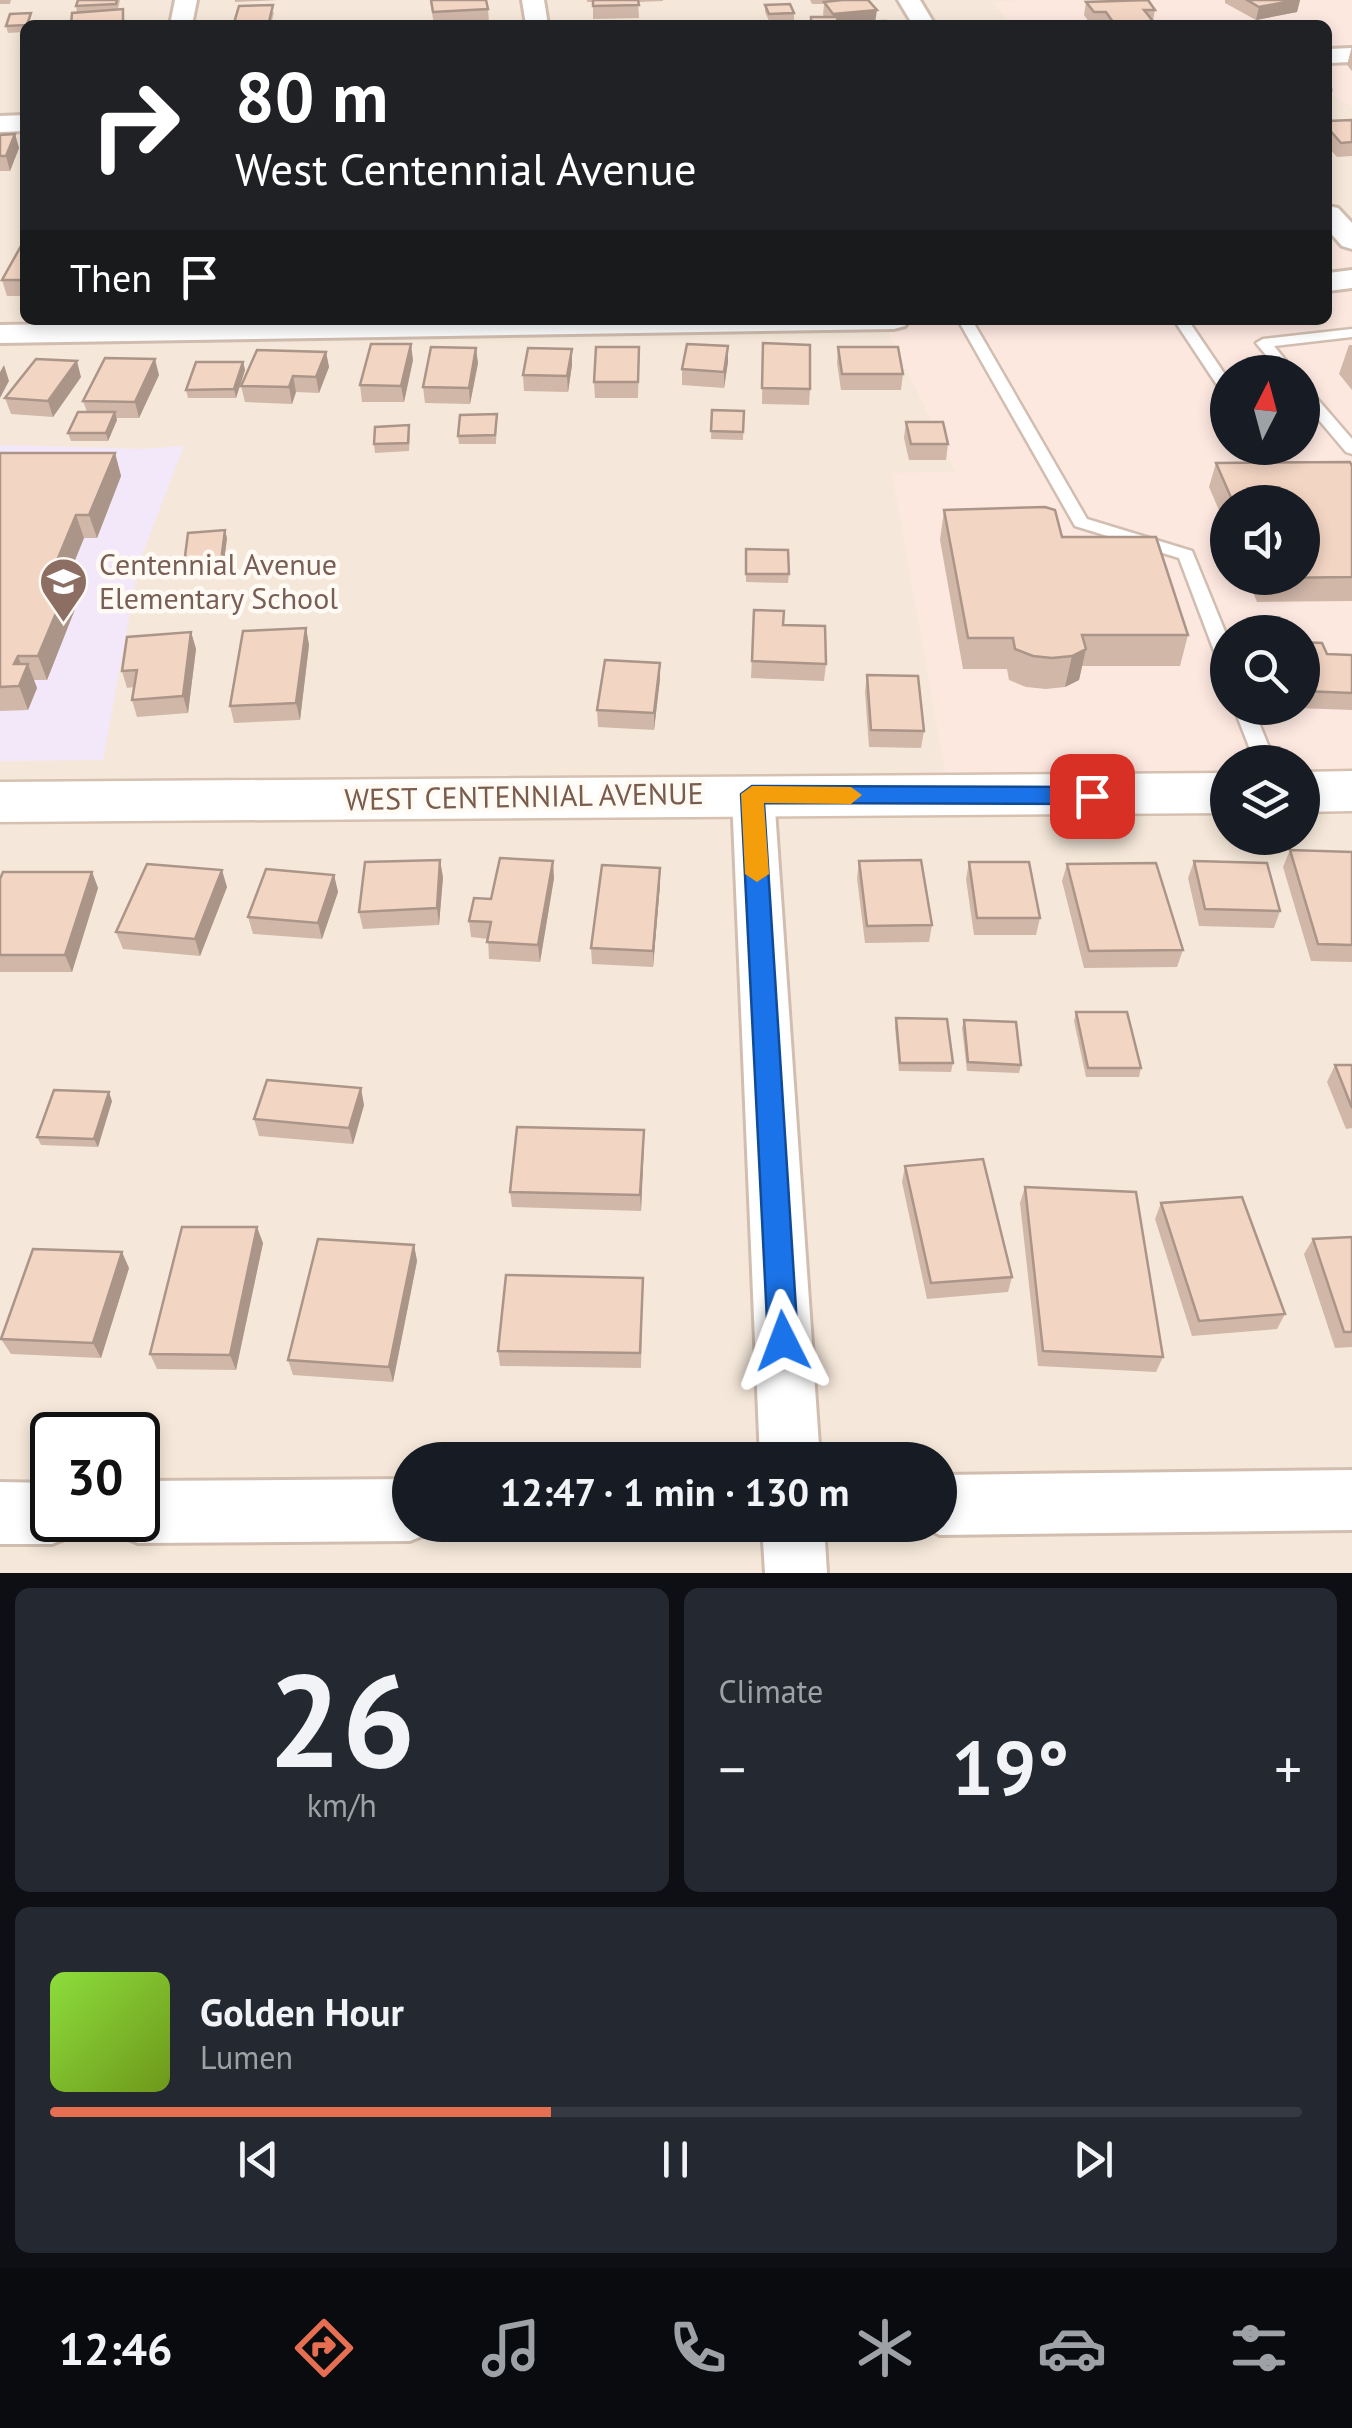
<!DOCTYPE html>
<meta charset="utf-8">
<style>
:root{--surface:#171b24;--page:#242831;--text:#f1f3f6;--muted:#9ea1a6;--line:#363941;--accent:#e76f51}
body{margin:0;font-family:"PT Sans",sans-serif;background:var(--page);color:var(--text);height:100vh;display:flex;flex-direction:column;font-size:38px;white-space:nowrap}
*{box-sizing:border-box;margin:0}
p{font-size:32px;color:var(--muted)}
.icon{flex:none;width:55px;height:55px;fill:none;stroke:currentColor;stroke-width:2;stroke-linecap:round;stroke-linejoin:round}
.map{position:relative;height:1573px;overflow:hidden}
.sheet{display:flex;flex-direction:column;gap:15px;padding:15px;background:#0d0f14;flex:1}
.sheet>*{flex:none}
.top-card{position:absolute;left:20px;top:20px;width:1312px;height:305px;border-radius:15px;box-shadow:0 5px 15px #0003;background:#202124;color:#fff;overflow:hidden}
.needle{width:65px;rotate:6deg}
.tools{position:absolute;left:1210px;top:355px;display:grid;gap:20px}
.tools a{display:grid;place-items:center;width:110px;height:110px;border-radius:50%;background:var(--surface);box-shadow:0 5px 15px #0003;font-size:50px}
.speed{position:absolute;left:30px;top:1412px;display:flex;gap:20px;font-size:50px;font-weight:700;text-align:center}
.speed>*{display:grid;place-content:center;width:130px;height:130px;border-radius:50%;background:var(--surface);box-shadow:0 5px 15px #0003;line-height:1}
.speed .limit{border:5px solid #111;border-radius:15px;background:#fff;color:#111}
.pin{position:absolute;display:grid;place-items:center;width:85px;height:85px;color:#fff;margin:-42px;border-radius:20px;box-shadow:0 5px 15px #0006}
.me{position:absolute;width:110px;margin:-55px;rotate:357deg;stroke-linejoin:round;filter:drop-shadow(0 0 8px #0008)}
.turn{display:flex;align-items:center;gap:35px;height:210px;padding:0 50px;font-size:45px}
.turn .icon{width:130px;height:130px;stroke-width:2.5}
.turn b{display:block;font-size:70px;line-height:85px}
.then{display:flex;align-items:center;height:95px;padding:0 50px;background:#0003;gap:20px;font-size:38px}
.big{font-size:75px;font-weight:700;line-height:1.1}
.sheet .card{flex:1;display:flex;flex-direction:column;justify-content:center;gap:15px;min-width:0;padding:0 35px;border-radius:15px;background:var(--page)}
.sheet .dial{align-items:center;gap:0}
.dial b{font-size:130px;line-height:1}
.song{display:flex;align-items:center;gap:30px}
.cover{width:120px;height:120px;border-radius:15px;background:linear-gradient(135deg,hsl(90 70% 55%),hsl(80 70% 35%))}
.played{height:10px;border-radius:5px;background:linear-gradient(90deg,var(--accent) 40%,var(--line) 40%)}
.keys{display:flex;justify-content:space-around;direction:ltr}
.heat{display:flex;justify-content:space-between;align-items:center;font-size:55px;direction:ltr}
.sheet .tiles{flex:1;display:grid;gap:15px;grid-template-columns:1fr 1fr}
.card:last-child{grid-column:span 2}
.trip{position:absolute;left:392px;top:1442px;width:565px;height:100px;border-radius:50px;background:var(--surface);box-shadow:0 5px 15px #0003;font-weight:700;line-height:100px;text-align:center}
.tabs{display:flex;height:160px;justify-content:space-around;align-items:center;background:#090b0e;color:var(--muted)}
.tabs .icon{width:70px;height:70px}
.tabs .selected{color:var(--accent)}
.tabs b{font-size:45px;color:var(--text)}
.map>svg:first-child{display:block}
.residential{fill:#f5e8da;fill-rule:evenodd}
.commercial{fill:#fde8e0;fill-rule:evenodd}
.education{fill:#f3e8fa}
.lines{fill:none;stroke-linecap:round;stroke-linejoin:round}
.lane-casing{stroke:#d1beb0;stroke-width:5}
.street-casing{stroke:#d1beb0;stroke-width:6}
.secondary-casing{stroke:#d6c0b0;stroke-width:5}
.lane{fill:#fff;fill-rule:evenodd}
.street{fill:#fff;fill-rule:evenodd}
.secondary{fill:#fff;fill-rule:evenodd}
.wall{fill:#d1b7a8}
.shaded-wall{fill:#aa9588}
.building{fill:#f3d5c3;stroke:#aa9588;stroke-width:2.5}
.route{fill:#1a73e8;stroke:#114b97;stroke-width:2.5}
.slow{fill:#f59e0b}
.labels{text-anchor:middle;stroke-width:9;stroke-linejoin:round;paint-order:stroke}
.education-label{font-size:30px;fill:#785e54;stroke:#fffaf3;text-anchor:start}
.street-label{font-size:30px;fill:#7a5c4d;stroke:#fffaf3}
</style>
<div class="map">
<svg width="1352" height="1573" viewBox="0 0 1352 1573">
<rect width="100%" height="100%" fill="#fdf6ec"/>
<path class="residential" d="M0 0H1352V1573H0ZM25 25H1328V320H25ZM1228 372H1302V448H1228ZM1228 502H1302V578H1228ZM1228 632H1302V708H1228ZM1228 762H1302V838H1228ZM52 1435H138V1520H52ZM410 1460H940V1525H410Z"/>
<path class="commercial" d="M1026 0H1352V106L1328 94V25H1011L993 2Z
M1328 223 1352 248V789H1303L1302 762H1228L1227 788H948L892 473 956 472 883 320H1328ZM1228 372H1302V448H1228ZM1228 502H1302V578H1228ZM1228 632H1302V708H1228Z"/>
<path class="education" d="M0 445 142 449 184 446 139 563 103 760 0 761Z"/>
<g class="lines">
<defs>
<path id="lane" d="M958 320H972L1087 519 1192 551 1228 639V670L1219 664 1179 558 1075 526Z
M1174 320H1188L1228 379V395L1223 394Z
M1352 329V337L1274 346 1295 372H1280L1256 343 1263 339Z
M1302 386 1307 387 1352 439V454L1346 452 1302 400Z
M1234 708H1253L1275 762H1255Z"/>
<path id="street" d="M175 0H197L192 25H170Z
M522 0H544L548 25H526Z
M898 0H920L935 25H913Z
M1352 48V62L1328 63V49Z
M25 115V131L0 132V116Z
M1328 206 1338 208 1352 223V249L1342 246 1328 230Z
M1352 270V288L1328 291V273Z
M304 320H909L905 326 894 329 0 343V325Z
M753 780 768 784 774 795 820 1460H760L732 795 738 784Z
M1352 1470V1530L940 1535 918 1525H940V1475Z
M410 1479V1525H434L432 1532 410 1541 138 1543 116 1534 111 1520H138V1481Z
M0 1482 52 1483V1520H80L74 1535 52 1544H0Z
M762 1525H824L827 1573H765Z"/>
<path id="secondary" d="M1352 771V811L1302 812V772Z
M1228 773V813L0 822V782Z"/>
</defs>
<use href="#lane" class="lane-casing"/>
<use href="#street" class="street-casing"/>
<use href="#secondary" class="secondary-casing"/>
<use href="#lane" class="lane"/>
<use href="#street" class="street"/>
<use href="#secondary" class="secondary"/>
</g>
<path class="wall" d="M0 0H11L10 4H0Z
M120 0 118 9 126 22V25H71L77 12 76 6Z
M235 0H279L235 2Z
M430 0 488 9 489 22 434 25Z
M587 0H663V1L638 2 639 18 593 19V2H587Z
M810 0H868L876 21 887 25H811L825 17 823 15 824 4H812Z
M1225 0H1300L1297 12 1256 20 1225 3Z
M1086 2 1155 10 1153 21 1156 25H1091L1084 15Z
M765 5 794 13V20L769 21 765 12Z
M274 12 271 25H234V23Z
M33 20 31 25H25V32L8 33 6 26Z
M1352 46V71L1347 65Z
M1328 84 1333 89 1329 103H1328Z
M1352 120V156L1337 157 1328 147V121Z
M15 134 19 148 10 171H0V135Z
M25 246V296H7L2 280Z
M763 343 810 389 809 405 762 404Z
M1349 345H1352V390L1339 374Z
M728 346V362L724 388 682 385V369Z
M838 347 903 374 901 390H841L837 363Z
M326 352 329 367 319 393 296 392 292 404 245 402 241 386Z
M413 360 404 402H362L360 385Z
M243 362 245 370 236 398H188L186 390Z
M478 363 470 404 425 403 423 387Z
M639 363 638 398H595L594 382Z
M572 365 568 392 524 391 523 375Z
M159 375 139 418H116L117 420 108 441H71L68 433 87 412 83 401Z
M81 377 53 417 11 414 5 398Z
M712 410 744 411 743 440 711 439Z
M497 414 496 444H459L458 436Z
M906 422 948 444 946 460H909L904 438Z
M410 433 409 451 375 453 374 444Z
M0 453H115L121 476 97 538H84L69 575 79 599 47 680H34L37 688 28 710 0 711Z
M1216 463 1352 466V601L1257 602 1247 578H1302V502H1228V531L1209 487Z
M944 510 1062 537 1188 635 1180 666H1082L1079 680 1065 687 1046 689 1026 687 1009 680 1007 669H963L940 540Z
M227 538 223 569 186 572 184 564Z
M746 549 789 574 788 583 746 582Z
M754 610 783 625 826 664 824 681 751 678Z
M306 628 309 645 300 720 234 723 230 706Z
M191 632 196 649 188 713 137 717 132 700 134 687 127 688 122 671Z
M1302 642 1327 654 1352 655V710L1297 708H1302Z
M867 675 924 731 921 748 869 747 865 692Z
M660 679 654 730 598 727 597 710Z
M1290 850 1352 852V962L1311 961 1283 867Z
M859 861 932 925 929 942 865 943 857 878Z
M1194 861 1280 911 1274 928 1199 926 1188 878Z
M969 862 1040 918 1036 935H974L966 879Z
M1067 864 1183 950 1177 967 1084 968 1062 881Z
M660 868V885L653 967 592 964 591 948Z
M92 872 98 888 72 972H0V879Z
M334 875 338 892 322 939 253 934 248 917Z
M443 877 439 925 363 929 359 912Z
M554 878 540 962 489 959 488 939 471 937 469 921 491 899Z
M227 887 200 956 123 949 116 932Z
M1076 1012 1141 1068 1139 1077H1086L1074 1021Z
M896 1018 953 1063 951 1072 899 1071 895 1027Z
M964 1020 1021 1065 1019 1073 967 1071 962 1028Z
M1335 1065H1352V1128L1346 1129 1327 1082Z
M112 1101 98 1147 41 1145 37 1137Z
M364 1105 353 1144 259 1136 254 1119Z
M644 1130 641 1211 512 1207 510 1192Z
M905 1166 1012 1277 1008 1292 927 1299 902 1182Z
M1025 1187 1163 1357 1156 1372 1038 1366 1020 1203Z
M1161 1203 1285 1314 1277 1329 1192 1336 1155 1219Z
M1352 1237V1347L1335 1348 1304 1254 1313 1239Z
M263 1243 236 1370 157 1369 150 1354Z
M414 1245 417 1261 393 1382 293 1375 288 1360Z
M129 1268 101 1358 11 1354 1 1339Z
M643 1278 641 1368 500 1366 498 1351Z"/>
<path class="shaded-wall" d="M1296 0H1300L1297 12 1256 20 1259 7Z
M877 10 875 23 849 22 848 25H833V14Z
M15 134 19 148 10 171 6 156Z
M411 344 413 360 404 402 401 386Z
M728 346V362L724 388V372Z
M476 348 478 363 470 404 469 388Z
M572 349V365L568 392 567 376Z
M326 352 329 367 319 393 316 377Z
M155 359 159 375 139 418 135 402Z
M77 361 81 377 53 417 48 401Z
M243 362 245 370 236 398 234 389Z
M4 365 9 381 0 398V372Z
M293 376 296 392 292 404 289 387Z
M115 412 117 420 108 441 106 433Z
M115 453 121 476 97 538 89 515Z
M76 515 84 538 59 599 51 575Z
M225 530 227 538 223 569 221 561Z
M72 575 79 599 47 680 38 656Z
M306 628 309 645 300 720 296 703Z
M191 632 196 649 188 713 183 696Z
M1086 649 1079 680 1065 687 1072 656Z
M18 656 24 673 28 664 37 688 28 710 19 686 14 664Z
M660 663V679L654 730V713Z
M440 860 443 877 439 925 437 908Z
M553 861 554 878 540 962 538 945Z
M660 868V885L653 967V951Z
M222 870 227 887 200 956 195 939Z
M92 872 98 888 72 972 65 955Z
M334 875 338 892 322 939 318 923Z
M361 1088 364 1105 353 1144 349 1128Z
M109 1092 112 1101 98 1147 94 1139Z
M644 1130V1146L641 1211 640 1195Z
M257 1227 263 1243 236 1370 230 1355Z
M414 1245 417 1261 393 1382 389 1367Z
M122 1252 129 1268 101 1358 93 1343Z"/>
<path class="building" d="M78 0H117L116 4 76 6Z
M431 0H486L488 9 433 12Z
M593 0H638L639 5 593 6Z
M842 0H868L877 10 833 14 824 2Z
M1148 0 1155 10H1144L1156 25H1115L1106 12H1094L1086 2Z
M1247 0H1296L1259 7Z
M790 4 794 13 769 14 765 5Z
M273 5 269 22 234 23 239 6Z
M123 9V22L71 25 72 13Z
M31 13 27 25 6 26 10 14Z
M811 17H837L838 25H811Z
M886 21 887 25H850L849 22Z
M414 22V25H386V24Z
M1352 120V142L1341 143 1328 128V121Z
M15 134 6 156H0V135Z
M21 246H25V280H2Z
M763 343 810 345V389L762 388Z
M371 344H411L401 386 360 385Z
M687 344 728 346 724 372 682 369Z
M431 347 476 348 469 388 423 387Z
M596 347H639L638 382H594Z
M838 347H898L903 374H842Z
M528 348 572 349 567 376 523 375Z
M257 350 326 352 316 377 293 376 289 387 241 386Z
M105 358 155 359 135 402 83 401Z
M36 359 77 361 48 401 5 398Z
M196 362H243L234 389 186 390Z
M712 410 744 411 743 432 711 431Z
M78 412H115L106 433H68Z
M497 414 495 435 458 436 460 415Z
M906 422H943L948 444H911Z
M409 425 408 443 374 444 375 427Z
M0 453H115L89 515H76L51 575H72L38 656H18L14 664H28L19 686 0 687Z
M1350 462 1352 466V577L1265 578H1302V502H1233L1216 463Z
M1045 507 1055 510 1062 537H1156L1188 635H1082L1086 649 1072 656 1052 658 1033 656 1015 649 1013 638H968L944 510Z
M225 530 221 561 184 564 188 533Z
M746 549 788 550 789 574H746Z
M754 610 784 611 783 625 825 626 826 664 752 661Z
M306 628 296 703 230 706 243 631Z
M191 632 183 696 132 700 137 670 122 671 127 637Z
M1302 642 1322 643 1327 654 1352 655V693L1303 691Z
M605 660 660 663 654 713 597 710Z
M867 675 918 676 924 731 871 730Z
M1290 850 1352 852V945L1318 944Z
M500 858 553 861 538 945 487 942 491 922 469 921 474 898 491 899Z
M440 860 437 908 359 912 365 862Z
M921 860 932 925 867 926 859 861Z
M1194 861 1267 863 1280 911 1205 909Z
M969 862H1029L1040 918H977Z
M1156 863 1183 950 1089 951 1067 864Z
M147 864 222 870 195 939 116 932Z
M602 865 660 868 653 951 591 948Z
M266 869 334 875 318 923 248 917Z
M3 872H92L65 955H0V879Z
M1076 1012H1127L1141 1068H1088Z
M896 1018 947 1019 953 1063H900Z
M964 1020 1016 1022 1021 1065 968 1062Z
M1335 1065H1352V1108Z
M267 1080 361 1088 349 1128 254 1119Z
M54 1090 109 1092 94 1139 37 1137Z
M517 1127 644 1130 640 1195 510 1192Z
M983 1159 1012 1277 931 1283 905 1166Z
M1025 1187 1136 1192 1163 1357 1043 1351Z
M1242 1197 1285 1314 1199 1321 1161 1203Z
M182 1227H257L230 1355 150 1354Z
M1352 1237V1332H1344L1313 1239Z
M318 1239 414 1245 389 1367 288 1360Z
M33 1249 122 1252 93 1343 1 1339Z
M506 1275 643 1278 640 1353 498 1351Z"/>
<path class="route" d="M752 786 1092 787 1103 796 1092 804 764 803 798 1341 794 1351 783 1355 772 1351 768 1341 741 794Z"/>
<path class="slow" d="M752 786 851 787 862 795 851 804 764 803 769 874 757 882 745 874 741 794Z"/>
<defs>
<symbol id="school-pin" viewBox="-11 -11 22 30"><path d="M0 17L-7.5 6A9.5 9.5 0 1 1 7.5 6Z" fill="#8d6e63" stroke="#fffaf3"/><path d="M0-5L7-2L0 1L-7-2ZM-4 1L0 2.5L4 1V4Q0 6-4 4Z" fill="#fff"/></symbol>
</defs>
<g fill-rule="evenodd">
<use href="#school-pin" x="36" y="554" width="55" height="75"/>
</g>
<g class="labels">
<g class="education-label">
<text x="99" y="575">Centennial Avenue<tspan x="99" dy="34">Elementary School</tspan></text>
</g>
<g class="street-label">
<text transform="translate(524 797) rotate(-1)" y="10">WEST CENTENNIAL AVENUE</text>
</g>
</g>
</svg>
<div class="tools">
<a><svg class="needle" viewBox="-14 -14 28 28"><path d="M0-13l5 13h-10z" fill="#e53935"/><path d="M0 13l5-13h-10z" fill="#9ea1a6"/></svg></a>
<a><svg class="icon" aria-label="sound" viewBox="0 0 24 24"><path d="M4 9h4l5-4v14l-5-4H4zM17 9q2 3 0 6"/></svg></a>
<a><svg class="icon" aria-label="search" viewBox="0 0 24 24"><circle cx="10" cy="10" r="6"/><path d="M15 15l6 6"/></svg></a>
<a><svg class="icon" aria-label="layers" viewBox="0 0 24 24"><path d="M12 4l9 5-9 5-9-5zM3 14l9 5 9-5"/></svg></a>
</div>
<div class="speed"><div class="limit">30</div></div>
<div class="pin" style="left:1092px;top:796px;background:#d93025"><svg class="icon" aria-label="arrive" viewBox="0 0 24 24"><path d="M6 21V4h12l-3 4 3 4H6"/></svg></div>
<svg class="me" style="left:783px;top:1341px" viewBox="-20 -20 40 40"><path d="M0-17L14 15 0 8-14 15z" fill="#1a73e8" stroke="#fff" stroke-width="4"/></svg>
<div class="trip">12:47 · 1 min · 130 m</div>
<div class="top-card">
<div class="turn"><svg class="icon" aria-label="right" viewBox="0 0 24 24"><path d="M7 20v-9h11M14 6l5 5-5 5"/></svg><div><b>80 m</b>West Centennial Avenue</div></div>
<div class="then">Then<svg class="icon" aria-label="arrive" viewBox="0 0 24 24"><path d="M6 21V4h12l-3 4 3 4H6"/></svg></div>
</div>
</div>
<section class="sheet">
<div class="tiles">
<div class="card dial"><b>26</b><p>km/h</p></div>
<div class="card"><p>Climate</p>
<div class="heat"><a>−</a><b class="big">19°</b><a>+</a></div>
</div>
<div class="card">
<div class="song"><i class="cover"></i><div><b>Golden Hour</b><p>Lumen</p></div></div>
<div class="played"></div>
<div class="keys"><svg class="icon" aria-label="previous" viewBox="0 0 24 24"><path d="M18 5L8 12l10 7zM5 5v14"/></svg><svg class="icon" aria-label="pause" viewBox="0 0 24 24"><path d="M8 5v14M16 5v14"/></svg><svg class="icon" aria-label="next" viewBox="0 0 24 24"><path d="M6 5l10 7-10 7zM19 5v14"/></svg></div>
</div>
</div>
</section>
<nav class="tabs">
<b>12:46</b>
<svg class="icon selected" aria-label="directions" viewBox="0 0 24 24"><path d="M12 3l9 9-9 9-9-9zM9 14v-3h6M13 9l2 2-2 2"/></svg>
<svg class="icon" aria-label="music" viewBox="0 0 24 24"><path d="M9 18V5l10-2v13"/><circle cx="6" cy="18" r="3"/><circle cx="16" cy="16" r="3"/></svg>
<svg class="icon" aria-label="phone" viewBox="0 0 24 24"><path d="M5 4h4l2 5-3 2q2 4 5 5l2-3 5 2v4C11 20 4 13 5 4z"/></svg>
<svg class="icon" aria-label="climate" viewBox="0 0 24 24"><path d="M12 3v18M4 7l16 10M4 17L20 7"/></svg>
<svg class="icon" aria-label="car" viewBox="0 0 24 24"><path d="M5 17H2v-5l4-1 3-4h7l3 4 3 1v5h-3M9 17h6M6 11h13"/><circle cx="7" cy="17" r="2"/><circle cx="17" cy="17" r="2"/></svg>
<svg class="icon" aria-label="filters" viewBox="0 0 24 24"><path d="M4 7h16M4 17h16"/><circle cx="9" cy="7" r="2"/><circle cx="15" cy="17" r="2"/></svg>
</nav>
